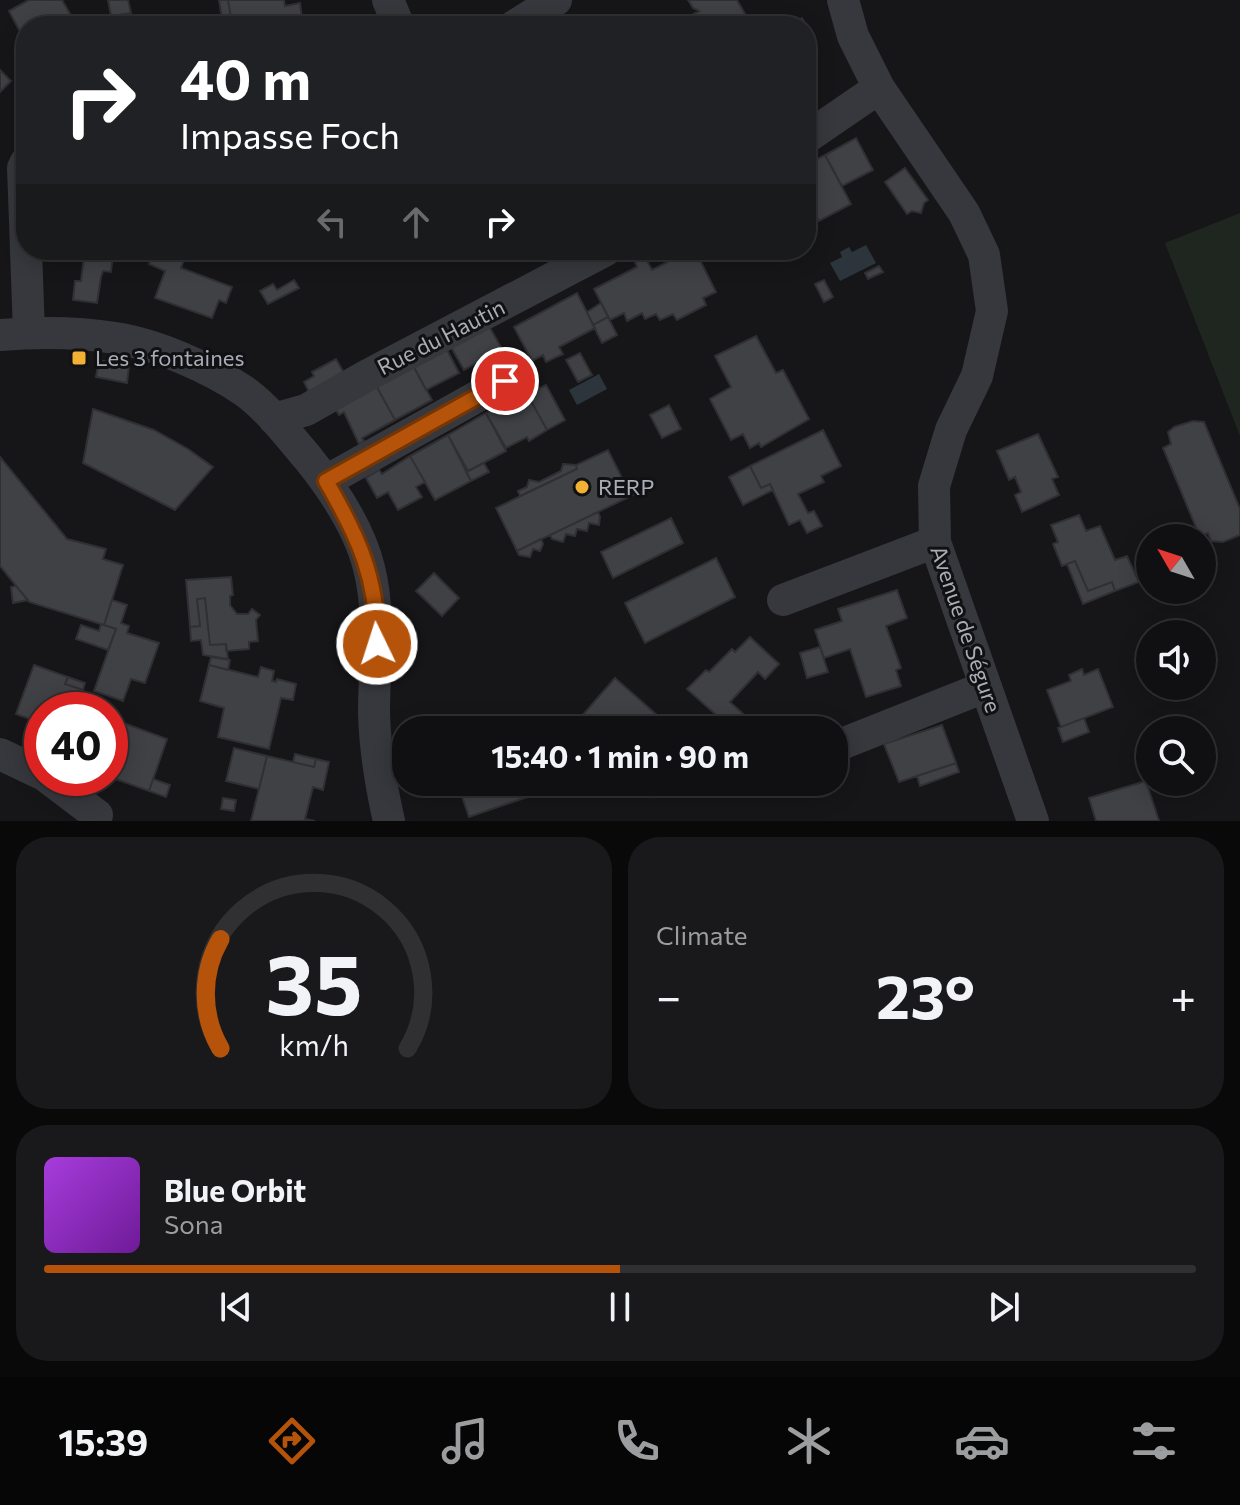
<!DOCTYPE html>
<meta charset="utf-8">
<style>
:root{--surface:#101012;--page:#19191b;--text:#f1f3f6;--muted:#9c9d9f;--line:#303032;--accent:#b45309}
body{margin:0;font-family:Commissioner,sans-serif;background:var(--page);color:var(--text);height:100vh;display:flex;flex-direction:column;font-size:30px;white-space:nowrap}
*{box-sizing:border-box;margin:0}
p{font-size:26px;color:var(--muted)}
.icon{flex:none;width:44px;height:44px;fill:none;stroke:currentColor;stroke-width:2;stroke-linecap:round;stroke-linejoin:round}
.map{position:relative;height:821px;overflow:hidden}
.side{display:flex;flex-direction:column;gap:16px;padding:16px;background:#09090a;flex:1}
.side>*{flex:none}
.hud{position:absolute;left:16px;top:16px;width:800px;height:244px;border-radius:32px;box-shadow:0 4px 20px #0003,0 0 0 2px var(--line);background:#202124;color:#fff;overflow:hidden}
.needle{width:52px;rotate:309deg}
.fabs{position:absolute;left:1136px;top:524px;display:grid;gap:16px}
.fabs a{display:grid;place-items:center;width:80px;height:80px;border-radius:50%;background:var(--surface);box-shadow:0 4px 20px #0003,0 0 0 2px var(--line);font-size:40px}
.speed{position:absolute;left:24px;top:692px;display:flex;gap:16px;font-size:40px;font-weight:700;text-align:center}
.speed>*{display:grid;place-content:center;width:104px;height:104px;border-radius:50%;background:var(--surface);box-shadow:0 4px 20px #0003,0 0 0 2px var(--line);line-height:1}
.speed .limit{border:12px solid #d22;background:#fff;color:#111}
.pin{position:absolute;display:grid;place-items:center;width:68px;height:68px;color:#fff;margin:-34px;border:4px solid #fff;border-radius:50%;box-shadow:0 2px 8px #0007}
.me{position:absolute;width:88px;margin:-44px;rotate:356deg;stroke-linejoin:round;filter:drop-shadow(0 0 6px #0008)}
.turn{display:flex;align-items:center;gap:28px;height:168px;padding:0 32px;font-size:36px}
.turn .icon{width:104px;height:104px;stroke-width:2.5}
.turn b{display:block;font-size:56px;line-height:68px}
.lanes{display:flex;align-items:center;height:76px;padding:0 32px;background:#0003;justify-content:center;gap:40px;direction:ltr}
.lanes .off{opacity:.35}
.big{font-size:60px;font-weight:700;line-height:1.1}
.side .card{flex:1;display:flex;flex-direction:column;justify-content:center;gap:12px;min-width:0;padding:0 28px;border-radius:32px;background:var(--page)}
.side .dial{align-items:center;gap:0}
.dial svg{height:208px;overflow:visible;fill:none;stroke:var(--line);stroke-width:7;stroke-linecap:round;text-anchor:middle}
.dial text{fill:var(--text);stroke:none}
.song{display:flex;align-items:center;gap:24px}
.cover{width:96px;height:96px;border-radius:12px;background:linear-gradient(135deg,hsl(280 70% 55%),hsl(280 70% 35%))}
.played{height:8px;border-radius:4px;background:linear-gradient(90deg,var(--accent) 50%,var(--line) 50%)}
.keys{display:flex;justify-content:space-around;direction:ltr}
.heat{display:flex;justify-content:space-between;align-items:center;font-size:44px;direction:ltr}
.side .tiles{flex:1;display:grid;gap:16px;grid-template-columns:1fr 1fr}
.card:last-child{grid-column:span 2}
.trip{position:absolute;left:392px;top:716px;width:456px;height:80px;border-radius:32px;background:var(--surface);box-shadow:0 4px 20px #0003,0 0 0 2px var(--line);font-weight:700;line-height:80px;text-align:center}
.menu{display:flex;height:128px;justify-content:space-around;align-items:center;background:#060607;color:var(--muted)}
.menu .icon{width:56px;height:56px}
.menu .active{color:var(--accent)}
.menu b{font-size:36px;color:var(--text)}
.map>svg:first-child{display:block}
.green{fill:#1e261f}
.water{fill:#2c353c}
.building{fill:#404145;stroke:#303034;stroke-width:2}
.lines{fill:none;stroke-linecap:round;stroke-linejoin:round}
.minor{stroke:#37383d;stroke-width:32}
.route-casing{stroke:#753606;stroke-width:20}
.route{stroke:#b45309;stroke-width:14}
.poi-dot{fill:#f2b134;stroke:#111113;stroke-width:3}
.labels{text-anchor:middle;stroke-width:6;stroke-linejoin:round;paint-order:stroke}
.street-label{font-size:22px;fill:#a8adb8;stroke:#111113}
.poi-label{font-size:22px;fill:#a8adb8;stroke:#111113;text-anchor:start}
</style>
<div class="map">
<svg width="1240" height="821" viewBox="0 0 1240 821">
<rect width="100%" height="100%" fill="#161618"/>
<path class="green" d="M1240 213V436L1165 243Z"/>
<path class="water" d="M866 245 876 263 840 281 830 263 842 257 840 252 849 247 852 252Z
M599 374 607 389 577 405 569 390Z"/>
<path class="building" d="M29 0H62L76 24 26 26V43L9 11Z
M108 0H128L131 13 111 16Z
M219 0H228L231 18 222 19Z
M228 0H284L285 6 300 3 303 26H223L222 19 231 18Z
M688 0H737L752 26H689L693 24 688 17 699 11 693 8Z
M633 16 639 26H615Z
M802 18 814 41 806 46V26H787Z
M0 70 11 81 0 92Z
M856 138 873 170 842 186 825 155Z
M825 155 851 204 819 221 806 198V164Z
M905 168 928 200 924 203 921 213 912 211 907 214 885 182Z
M85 250 113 254 111 272 103 271 101 277 97 303 73 300 75 281H81Z
M155 250 187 252 181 268 232 287 226 303 219 300 212 318 155 298 165 271 149 264Z
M691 250H695L716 292 703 298 706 305 677 320 673 314 660 320 656 314 645 319 642 313 627 321 624 313 610 320 594 289 637 267 635 262 645 257 652 270Z
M879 266 883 272 868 279 865 273Z
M294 280 299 288 268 304 260 291 273 284 277 290Z
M824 280 833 297 824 302 815 284Z
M577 293 595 328 559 347 563 354 546 362 543 355 532 361 514 327Z
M601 303 608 317 593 325 587 312Z
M608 317 617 335 602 343 593 325Z
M485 319 502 349 464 370 447 340Z
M756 336 776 373 783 370 809 419 761 447 759 443 750 448 743 434 731 440 710 399 731 387 715 356Z
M443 342 459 373 426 390 410 360Z
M580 353 592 375 578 382 566 360Z
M336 359 344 373 309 392 304 382 314 376 312 372Z
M99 360 129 366 127 383 96 377Z
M410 360 432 400 395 420 373 380Z
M373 380 395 420 362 438 364 441 359 444 344 412 339 415 332 402Z
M546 385 565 420 547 430 527 394Z
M525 390 547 430 529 441 527 437 506 448 486 413Z
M669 405 681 429 662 438 650 415Z
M93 409 154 430 188 449 213 467 175 510 83 463Z
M486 413 506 451 468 471 448 435Z
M1193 421 1204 422 1240 509V535L1223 542 1211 541 1208 533 1200 537 1163 448 1171 444 1168 432 1174 427Z
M823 430 841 466 821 476 824 482 798 494 808 513 814 511 822 526 807 533 800 520 789 525 770 484 761 488 750 466Z
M1038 434 1058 477 1052 479 1059 495 1022 512 1015 495 1021 492 1015 477 1009 480 997 451Z
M448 435 471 481 435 500 410 456Z
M608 450 631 496 517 551 496 508 577 469 576 465Z
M410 456 425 482 416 487 422 497 398 510 388 492 377 498 366 478 379 470 382 474Z
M0 457 67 539 106 549 103 559 123 565 104 625 29 602 0 566Z
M484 463 489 472 471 481 466 472Z
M563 464 576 465 577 469 520 496 518 491 527 487 529 480 539 482 561 471Z
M750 466 761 488 770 484 773 490 743 505 729 477Z
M629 478 637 494 631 496 624 481Z
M598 512 600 517 599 525 589 523 587 531 577 529 575 536 566 534 563 542 552 539 550 535Z
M1079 515 1086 531 1100 526 1115 560 1127 556 1139 582 1115 591 1112 582 1088 591 1075 561 1062 566 1053 544 1058 542 1051 525Z
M671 518 683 543 613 578 601 552Z
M541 539 543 544 540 551 533 549 530 557 519 555 517 551Z
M716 558 735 597 645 643 625 603Z
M1075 561 1088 591 1112 582 1115 591 1083 604 1067 564Z
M434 573 459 598 442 616 416 591Z
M231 577 233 595 230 596V605L237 614H248L252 609 260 615 256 620 258 641 249 642V649L226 651V644L210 645 205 598 197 599 200 626 190 627 186 580Z
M16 586 28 600 13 603 11 587Z
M897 590 907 618 886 626 901 668 896 670 901 686 866 697 850 649 824 658 815 630 842 621 838 609Z
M205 598 210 645 226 644 228 659 203 655 201 640 191 641 190 627 200 626 197 599Z
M112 600 127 605 121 623 129 626 127 633 159 643 145 683 131 679 123 701 94 691 116 629 104 625Z
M101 624 116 629 108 650 76 639 81 625 99 631Z
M750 637 779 664 765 679 758 672 730 702 750 720 740 730H733L687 689 706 670 709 672 732 649 735 652Z
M820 647 828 672 807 678 800 653Z
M211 657 230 660 228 670 209 665Z
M34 665 68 677 65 684 83 690 76 710 40 707 35 721 16 714Z
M209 665 258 677 261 667 274 671 272 681 276 682 277 679 296 684 293 700 281 698 269 749 218 737 224 708 200 701Z
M1082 669 1084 675 1098 669 1113 707 1061 727 1047 690 1071 681 1069 675Z
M68 677 85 683 83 690 65 684Z
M615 678 674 730H578L573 726Z
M110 718 167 739 149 791 110 777Z
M1084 718 1089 732 1063 742 1058 728Z
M942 725 956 763 899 782 884 744Z
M234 748 267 756 259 789 226 781Z
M295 754 316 759 314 767 293 762Z
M267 756 314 767 316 759 329 762 323 790 313 787 305 819 315 821H251Z
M956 763 959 772 920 786 917 776Z
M153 779 170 785 166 797 149 791Z
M1146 781 1159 821H1096L1089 798Z
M457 782H529L533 795 469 817Z
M637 782H668L655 797Z
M223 798 236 800 234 811 221 809Z"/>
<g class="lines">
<path class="minor" d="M388 0 399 26
M843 0 853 36 879 88 964 213 984 255 992 311 977 376 951 430 934 486 935 542 1033 821
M514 26 556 0
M806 138 879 88
M26 162 23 168 26 249
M26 250 29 333
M0 335C37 332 78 332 115 338 156 344 210 368 244 391 268 408 288 435 307 457 333 489 359 527 369 568 381 615 374 664 374 713 375 749 381 786 389 821
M274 419 306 410 368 375 606 250
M326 481 505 381
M783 600 935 542
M834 747 985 687
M0 754 42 774
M48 778 97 815"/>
</g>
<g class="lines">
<defs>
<path id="route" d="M377 644C378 579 358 536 326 481L505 381"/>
</defs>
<use href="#route" class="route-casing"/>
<use href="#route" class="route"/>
</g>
<g class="poi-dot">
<rect x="71" y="350" width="16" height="16" rx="4"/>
<circle cx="582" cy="487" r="8"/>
</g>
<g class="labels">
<g class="street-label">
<text transform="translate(441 337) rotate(-27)" y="8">Rue du Hautin</text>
<text transform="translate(966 629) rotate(71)" y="8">Avenue de Ségure</text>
</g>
<g class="poi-label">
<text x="95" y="366">Les 3 fontaines</text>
<text x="598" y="495">RERP</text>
</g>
</g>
</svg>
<div class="fabs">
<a><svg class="needle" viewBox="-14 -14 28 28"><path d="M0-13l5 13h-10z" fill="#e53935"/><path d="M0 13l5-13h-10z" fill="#9c9d9f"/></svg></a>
<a><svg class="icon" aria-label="sound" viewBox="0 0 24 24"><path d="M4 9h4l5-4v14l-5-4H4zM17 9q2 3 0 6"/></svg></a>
<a><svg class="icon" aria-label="search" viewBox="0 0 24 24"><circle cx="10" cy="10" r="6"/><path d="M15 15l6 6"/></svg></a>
</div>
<div class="speed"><div class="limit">40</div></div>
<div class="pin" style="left:505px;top:381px;background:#d93025"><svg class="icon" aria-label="arrive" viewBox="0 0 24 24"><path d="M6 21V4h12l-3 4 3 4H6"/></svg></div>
<svg class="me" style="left:377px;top:644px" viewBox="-20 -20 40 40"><circle r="17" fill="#b45309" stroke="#fff" stroke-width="3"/><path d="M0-11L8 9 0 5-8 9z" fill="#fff"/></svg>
<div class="trip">15:40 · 1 min · 90 m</div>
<div class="hud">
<div class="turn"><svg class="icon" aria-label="right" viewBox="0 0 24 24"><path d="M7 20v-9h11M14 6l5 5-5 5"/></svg><div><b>40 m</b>Impasse Foch</div></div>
<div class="lanes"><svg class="icon off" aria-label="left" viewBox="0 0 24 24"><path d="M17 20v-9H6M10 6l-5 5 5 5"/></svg><svg class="icon off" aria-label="ahead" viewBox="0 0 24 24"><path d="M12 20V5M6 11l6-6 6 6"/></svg><svg class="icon" aria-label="right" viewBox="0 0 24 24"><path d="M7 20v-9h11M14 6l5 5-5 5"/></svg></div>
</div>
</div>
<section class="side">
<div class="tiles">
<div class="card dial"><svg viewBox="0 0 100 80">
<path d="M14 69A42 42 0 1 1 86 69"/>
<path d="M14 69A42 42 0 0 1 14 27" stroke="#b45309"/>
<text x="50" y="56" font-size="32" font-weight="700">35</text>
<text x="50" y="72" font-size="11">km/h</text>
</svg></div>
<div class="card"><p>Climate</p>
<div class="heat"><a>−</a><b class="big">23°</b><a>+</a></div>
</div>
<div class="card">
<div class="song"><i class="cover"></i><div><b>Blue Orbit</b><p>Sona</p></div></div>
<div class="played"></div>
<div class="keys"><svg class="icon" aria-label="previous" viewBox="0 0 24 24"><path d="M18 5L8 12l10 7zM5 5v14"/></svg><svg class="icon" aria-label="pause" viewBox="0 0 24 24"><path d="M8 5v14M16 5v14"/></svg><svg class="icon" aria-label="next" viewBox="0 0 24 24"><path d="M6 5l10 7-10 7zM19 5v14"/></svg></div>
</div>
</div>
</section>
<nav class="menu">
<b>15:39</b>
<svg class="icon active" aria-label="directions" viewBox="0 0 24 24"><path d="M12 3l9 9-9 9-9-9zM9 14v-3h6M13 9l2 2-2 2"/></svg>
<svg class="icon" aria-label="music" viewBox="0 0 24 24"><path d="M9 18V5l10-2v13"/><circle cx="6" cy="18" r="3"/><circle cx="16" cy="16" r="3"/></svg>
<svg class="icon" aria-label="phone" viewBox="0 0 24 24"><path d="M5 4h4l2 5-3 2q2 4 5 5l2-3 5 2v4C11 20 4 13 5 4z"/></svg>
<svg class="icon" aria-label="climate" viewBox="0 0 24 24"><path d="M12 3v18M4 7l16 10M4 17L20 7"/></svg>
<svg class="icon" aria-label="car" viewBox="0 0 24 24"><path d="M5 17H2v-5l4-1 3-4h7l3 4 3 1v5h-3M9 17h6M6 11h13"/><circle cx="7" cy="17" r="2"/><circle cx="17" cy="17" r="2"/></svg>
<svg class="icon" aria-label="filters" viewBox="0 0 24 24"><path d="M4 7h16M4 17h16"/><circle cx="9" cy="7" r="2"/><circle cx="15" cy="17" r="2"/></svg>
</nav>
